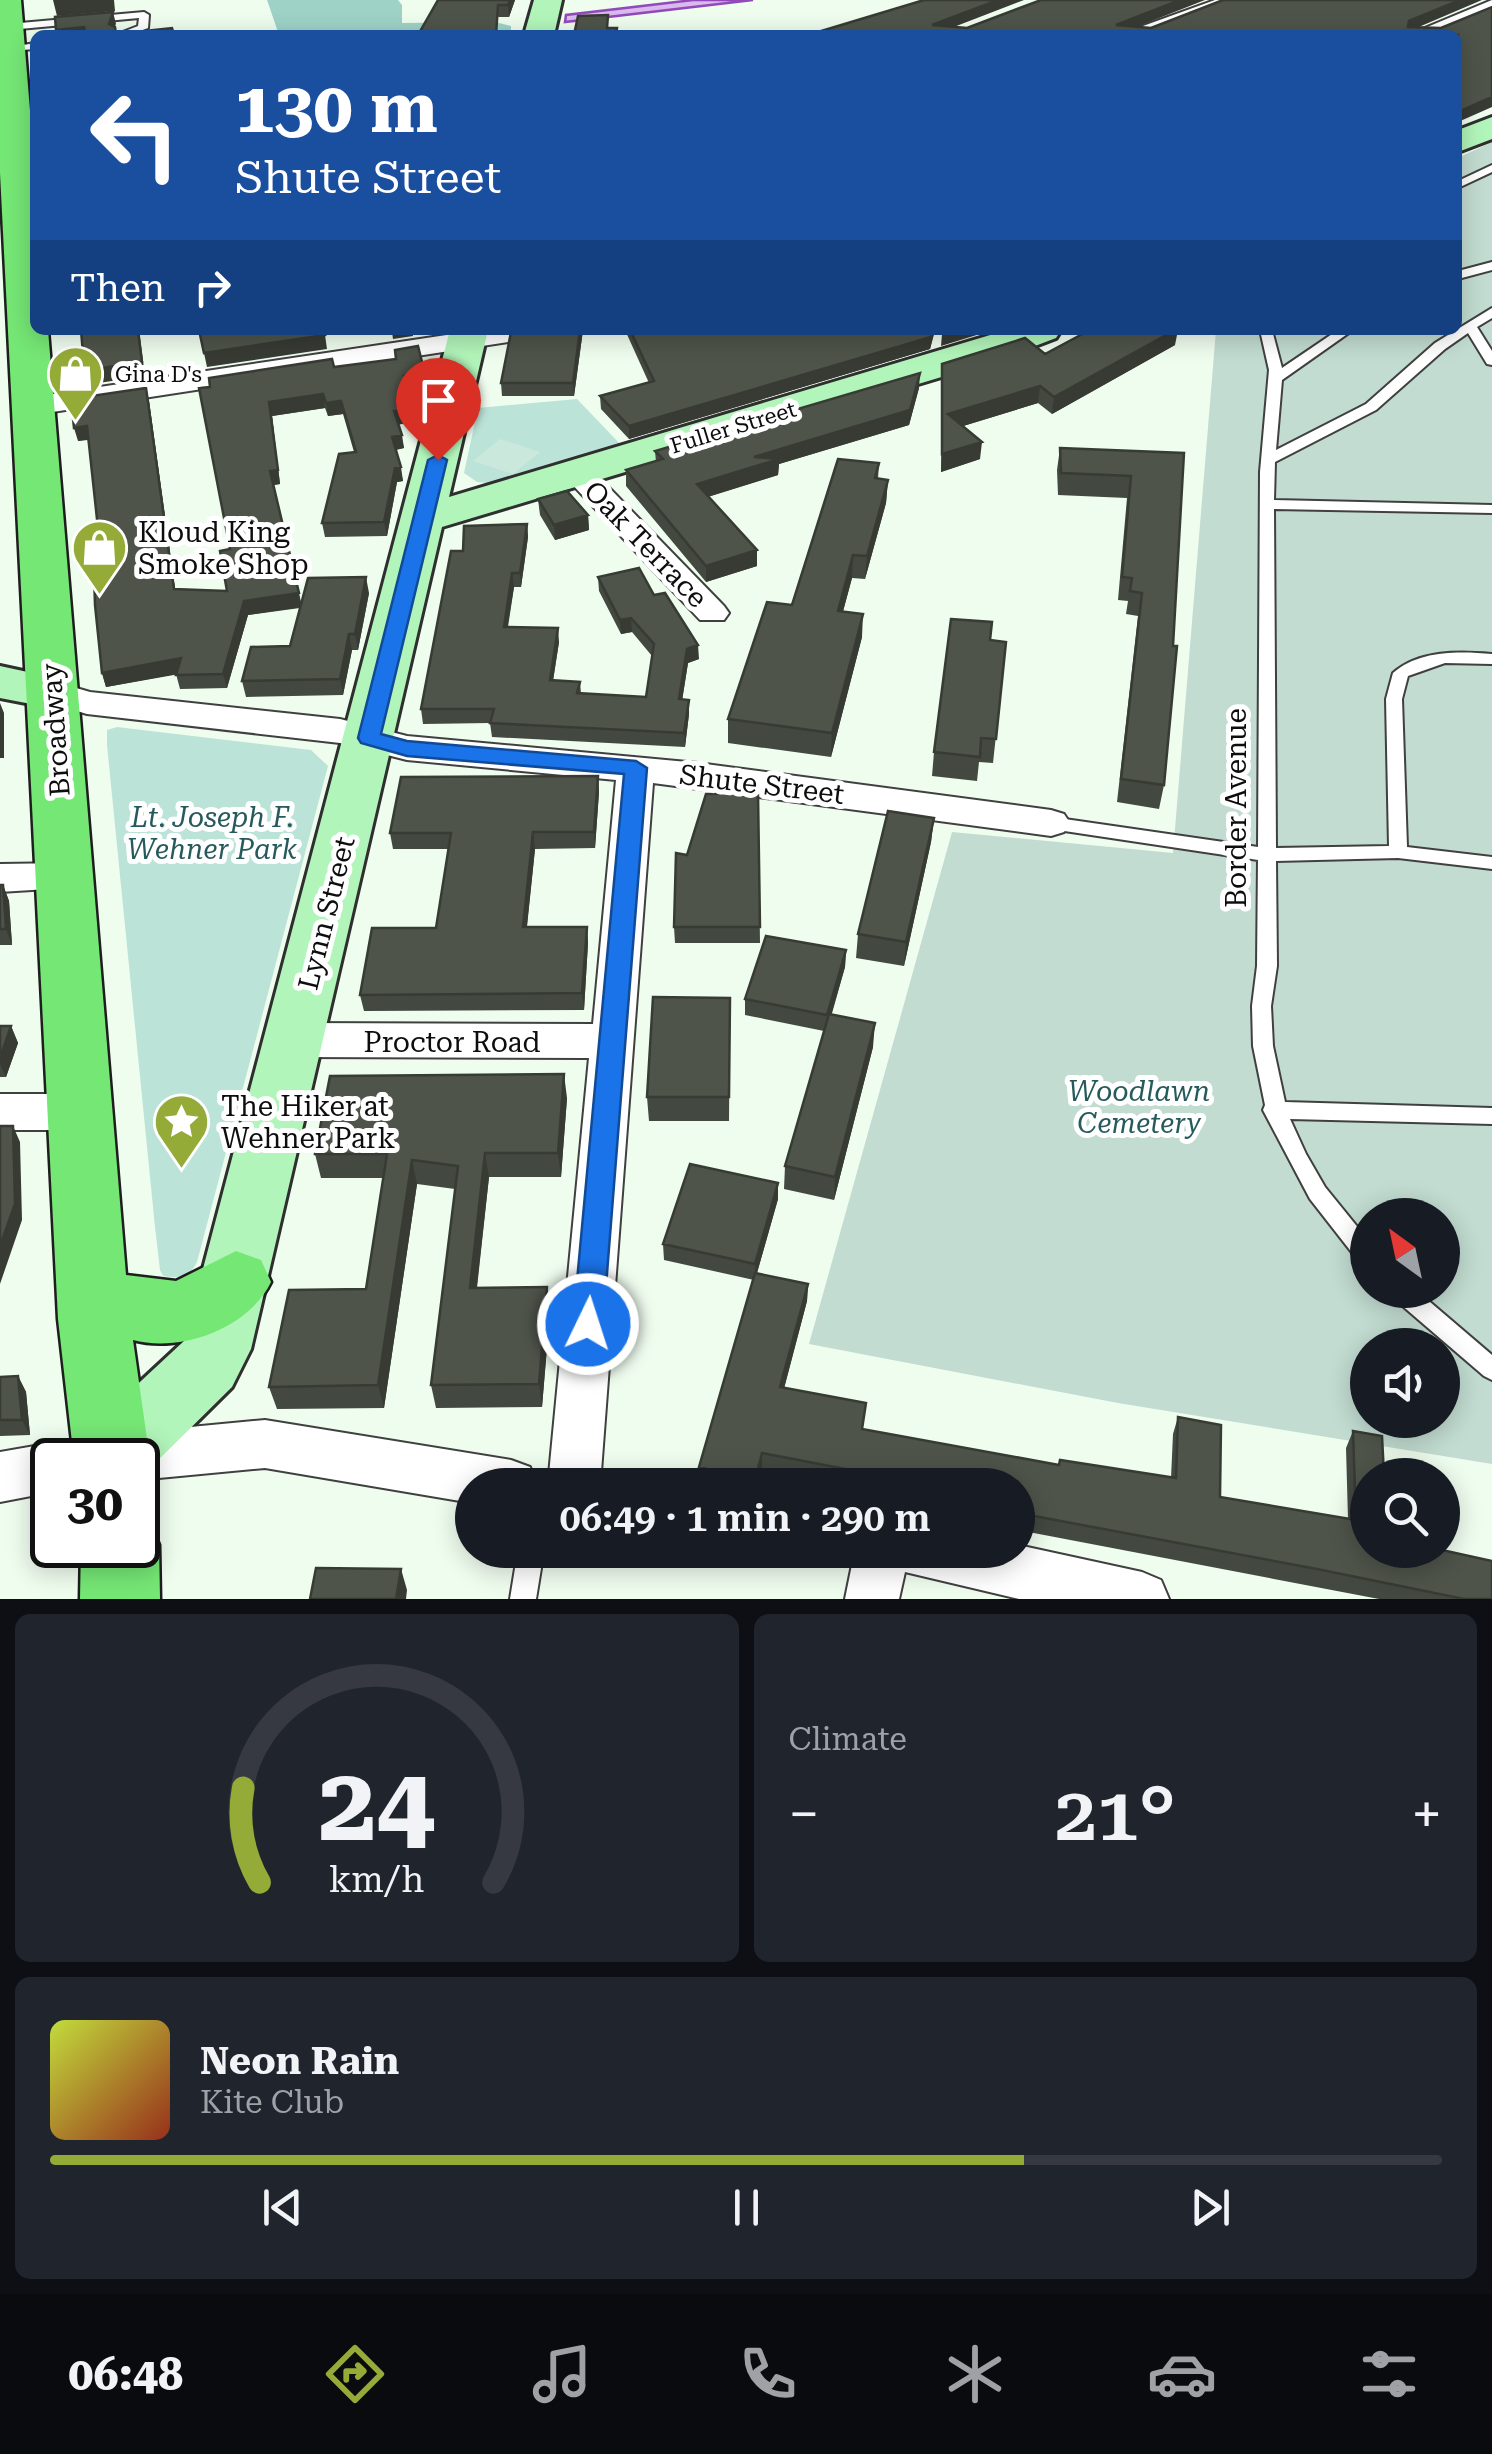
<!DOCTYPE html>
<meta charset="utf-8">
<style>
:root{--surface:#171b24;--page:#20242c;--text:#f1f3f6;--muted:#9ea1a6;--line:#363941;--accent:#94ab37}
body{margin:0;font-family:"Roboto Serif",serif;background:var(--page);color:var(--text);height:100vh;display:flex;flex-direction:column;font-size:38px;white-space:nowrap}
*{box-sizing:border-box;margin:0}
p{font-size:32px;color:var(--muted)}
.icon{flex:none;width:55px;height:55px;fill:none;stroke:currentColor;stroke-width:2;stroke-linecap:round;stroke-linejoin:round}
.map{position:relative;height:1599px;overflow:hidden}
.drawer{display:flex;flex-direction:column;gap:15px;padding:15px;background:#0d0f14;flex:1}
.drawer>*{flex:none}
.guide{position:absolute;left:30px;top:30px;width:1432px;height:305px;border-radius:15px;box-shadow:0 5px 25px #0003;background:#1a4fa0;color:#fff;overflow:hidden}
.needle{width:65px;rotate:327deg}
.fabs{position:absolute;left:1350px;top:1198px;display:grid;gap:20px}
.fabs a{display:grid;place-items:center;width:110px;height:110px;border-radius:50%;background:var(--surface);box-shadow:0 5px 25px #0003;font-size:50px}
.speed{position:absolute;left:30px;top:1438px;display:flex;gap:20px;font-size:50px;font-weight:700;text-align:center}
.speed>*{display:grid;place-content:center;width:130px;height:130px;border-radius:50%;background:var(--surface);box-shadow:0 5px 25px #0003;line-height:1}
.speed .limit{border:5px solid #111;border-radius:15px;background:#fff;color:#111}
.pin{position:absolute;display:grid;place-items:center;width:85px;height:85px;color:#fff;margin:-102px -42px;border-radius:50% 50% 50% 0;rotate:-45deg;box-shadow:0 0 10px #0007}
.pin .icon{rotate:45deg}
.me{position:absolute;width:110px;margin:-55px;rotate:4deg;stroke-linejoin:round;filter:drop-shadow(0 0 8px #0008)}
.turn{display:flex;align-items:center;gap:35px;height:210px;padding:0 40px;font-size:45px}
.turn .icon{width:130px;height:130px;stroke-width:2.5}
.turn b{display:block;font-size:70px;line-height:85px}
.then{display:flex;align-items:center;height:95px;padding:0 40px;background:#0003;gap:20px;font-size:38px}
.big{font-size:75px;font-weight:600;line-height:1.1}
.drawer .widget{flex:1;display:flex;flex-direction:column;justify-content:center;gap:15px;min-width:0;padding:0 35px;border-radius:15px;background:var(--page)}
.drawer .dial{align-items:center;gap:0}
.dial svg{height:260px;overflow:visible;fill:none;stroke:var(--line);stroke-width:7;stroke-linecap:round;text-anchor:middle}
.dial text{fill:var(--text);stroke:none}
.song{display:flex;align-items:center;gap:30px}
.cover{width:120px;height:120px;border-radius:15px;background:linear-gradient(135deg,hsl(70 70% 55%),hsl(10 70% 35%))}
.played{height:10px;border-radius:5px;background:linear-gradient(90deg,var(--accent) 70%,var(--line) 70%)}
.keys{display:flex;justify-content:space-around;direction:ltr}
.heat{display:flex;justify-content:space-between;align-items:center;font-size:55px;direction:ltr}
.drawer .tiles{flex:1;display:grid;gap:15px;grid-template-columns:1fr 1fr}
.widget:last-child{grid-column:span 2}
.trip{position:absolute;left:455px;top:1468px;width:580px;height:100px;border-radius:50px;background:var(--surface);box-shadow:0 5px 25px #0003;font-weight:600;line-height:100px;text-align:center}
.menu{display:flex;height:160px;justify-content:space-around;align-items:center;background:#090b0e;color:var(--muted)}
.menu .icon{width:70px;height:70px}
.menu .active{color:var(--accent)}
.menu b{font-size:45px;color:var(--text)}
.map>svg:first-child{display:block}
.green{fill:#bce3d8}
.forest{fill:#9ed2c7}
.cemetery{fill:#c2dcd1;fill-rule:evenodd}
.pitch{fill:#cae8dc}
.water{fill:#dab9ee;stroke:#924abb;stroke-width:2.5}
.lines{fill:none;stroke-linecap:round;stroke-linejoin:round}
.lane-casing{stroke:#404040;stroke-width:4}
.street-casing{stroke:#404040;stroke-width:4}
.secondary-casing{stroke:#2f2f2f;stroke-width:6}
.primary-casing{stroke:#1e1e1e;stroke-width:5}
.lane{fill:#fff;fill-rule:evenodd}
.street{fill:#fff;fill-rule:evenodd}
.secondary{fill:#b2f5ba;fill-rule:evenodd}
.primary{fill:#75e775;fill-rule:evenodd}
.wall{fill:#434840}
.shaded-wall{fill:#373b34}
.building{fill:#4e544a;stroke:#373b34;stroke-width:2.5}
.route{fill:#1a73e8;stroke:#114b97;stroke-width:2.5}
.labels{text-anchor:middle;stroke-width:10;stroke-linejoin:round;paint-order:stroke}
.far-poi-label{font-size:22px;fill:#0d0d0d;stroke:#fff;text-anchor:start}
.far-street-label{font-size:22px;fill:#0d0d0d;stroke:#fff}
.poi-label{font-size:28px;fill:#0d0d0d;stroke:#fff;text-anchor:start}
.street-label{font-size:28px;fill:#0d0d0d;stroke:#fff}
.park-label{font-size:28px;font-style:italic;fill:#265a5c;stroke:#fff}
</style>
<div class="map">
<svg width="1492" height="1599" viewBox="0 0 1492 1599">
<rect width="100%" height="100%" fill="#effdef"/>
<path class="green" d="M577 399 622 446 495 484 477 482 464 473 478 408Z
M117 727 311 750 328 766 197 1262C190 1277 179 1279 163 1276L160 1270 155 1227 107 745V730Z"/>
<path class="forest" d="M267 0H398L402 5V23L495 22 511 26V34L279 35Z"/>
<path class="cemetery" d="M1492 142V1464L1118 1403 809 1344 952 832 1173 853 1216 330H1458V158ZM1368 1215H1442V1290H1368ZM1368 1345H1442V1420H1368Z"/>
<path class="pitch" d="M500 439 540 452 513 474 473 461Z"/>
<path class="water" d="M693 0H753L565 22 566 15Z"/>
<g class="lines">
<defs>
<path id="lane" d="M144 12 149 15 148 28 130 35H115L138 26 139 18 9 30 4 27 9 24Z
M35 43V49L10 51 5 48Z
M1492 165V172L1458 188V181Z
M1492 262V270L1458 279V271Z
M1492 308V318L1477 327 1492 351V365L1487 364 1468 333 1445 349 1376 410 1275 462 1274 500 1492 505V513L1274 509 1276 848 1389 846 1386 699 1393 673C1419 650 1459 651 1492 654V664L1445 663 1408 676 1402 699 1407 847 1492 857V869L1398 858 1276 861 1277 966 1271 1006 1273 1046 1285 1102 1492 1108V1124L1290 1119 1306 1154 1325 1187 1368 1240V1265L1360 1263 1310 1199 1263 1110 1265 1105 1253 1046 1252 1006 1257 966 1258 860 1051 829 1042 823 1051 817 1258 847 1260 472 1269 370 1260 330H1272L1282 368 1338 330H1353L1282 380 1276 450 1366 404 1435 343Z
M1389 1290H1416L1492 1355V1380L1484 1376 1392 1297Z
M518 1550H544L536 1599H510Z"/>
<path id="street" d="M1215 0H1245L1149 35H1118Z
M1492 0V13L1437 35H1408Z
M480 330H548L534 338 33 415 19 406 33 397Z
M579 465 590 468 724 606 729 613 724 620H700L568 480 564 474Z
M52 681 90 692 340 719 407 736 698 763 1051 810 1064 814 1070 823 1064 832 1051 836 653 783 600 1485H548L589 1058 295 1057 280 1052 274 1040 280 1028 295 1023 593 1024 616 780 407 760 340 743 87 714 40 700 34 692 40 684Z
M66 863 80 867 86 877 80 887 0 892V864Z
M0 1094H81L97 1099 103 1112 97 1125 81 1130H0Z
M265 1420 511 1460 530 1467 537 1485H472V1503L265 1468 138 1480V1460H52V1492L0 1502V1452L52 1443 72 1455 78 1443 96 1436Z
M1018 1545 1142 1572 1161 1580 1169 1599H1019L905 1572 899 1599H845L855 1550H1018Z"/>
<path id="secondary" d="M534 0H562L554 35H524Z
M1492 117V139L1458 152V130Z
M450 330H488L449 497 1007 330H1061L1056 338 998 360 442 527 251 1349 232 1387 138 1480V1460L75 1457 85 1433 184 1341Z
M0 666 69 681 77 692 69 703 52 708 0 698Z"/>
<path id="primary" d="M0 0H21L35 172V330H48L126 1275 176 1281 236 1251 261 1260 271 1282C249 1328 181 1353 133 1340L150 1460 138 1486V1460H74L58 1319 0 173Z
M138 1514 148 1518 159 1545 160 1599H80L81 1545H138Z"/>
</defs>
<use href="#lane" class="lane-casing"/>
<use href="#street" class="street-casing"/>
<use href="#secondary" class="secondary-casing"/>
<use href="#primary" class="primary-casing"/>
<use href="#lane" class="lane"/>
<use href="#street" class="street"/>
<use href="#secondary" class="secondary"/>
<use href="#primary" class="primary"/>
</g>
<path class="wall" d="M438 0H515L509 17H499Z
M583 330 574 396H502L501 383Z
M625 330H935L930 349 629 439 601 409 600 396 649 383Z
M1175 345 1052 414 1038 403 963 426 980 459 941 472 942 364 1045 354Z
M334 367 425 374 427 387 408 389 415 422 398 424 404 448 396 450 403 481 397 482 387 536 325 537 322 523 354 452 343 414 328 416 325 408 272 416 280 484 274 485 301 604 369 593 358 650H352L343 695 246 697 242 681 290 646 300 608 248 615 227 688 180 689 176 674 106 687 102 673 103 571 88 440 78 441 146 388 149 401 175 589 227 591 230 549 199 388Z
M919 388 909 425 779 464 778 475 708 497 757 566 706 582 626 486V470L656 462 655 451Z
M1060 448 1184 453 1164 785 1159 809 1117 802 1138 616 1126 614 1128 601 1118 600 1127 498 1058 495 1057 470Z
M879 463 878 479 888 480 886 503 865 579 852 578 843 611 862 637 831 757 728 743V719L792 605Z
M538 499 588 515 589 530 555 540 540 515Z
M527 524 528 537 521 587H514L508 627 559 642 553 680 580 682 581 693 646 697 652 656 632 632 621 634 599 591 598 577 654 595 699 659 688 663 682 700 689 714 685 747 492 737 490 723 423 724 421 709 463 551Z
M1006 642 993 763 979 762 977 781 932 776 934 752Z
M598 776 599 792 595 848 535 849 527 927H587L588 943 584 1010 364 1011 360 995 436 928 448 849H393L390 833Z
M758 793 760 943H675L674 927 687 855Z
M934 818 931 842 904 966 856 958 858 934Z
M0 885H3L9 901 12 945H0Z
M846 950 845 967 831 1015 873 1047 834 1200 784 1189 785 1166 824 1031 745 1015V999Z
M730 998 729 1121H649L647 1097Z
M0 1026H11L18 1043 6 1077H0Z
M567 1098 561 1177H489L477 1288 550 1311 542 1407 436 1408 431 1385 455 1189 417 1184 384 1408 277 1409 269 1387 366 1289 383 1178H321L315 1154Z
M778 1199 757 1273 808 1284 807 1301 784 1388 863 1429 1058 1465 1171 1478 1173 1434 1178 1417 1220 1497 1348 1519 1346 1448 1353 1431 1368 1550 1492 1599H1379L1018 1530V1485H844L762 1470 758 1485H708L700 1483 699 1467 754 1280 664 1260 663 1244Z
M18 1376 26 1392 30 1435 0 1436V1377Z"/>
<path class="shaded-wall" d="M53 0H114L115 11 57 16Z
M510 0H515L509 17 508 5Z
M998 0H1024L933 35 932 25Z
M1180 0H1205L1116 35V25Z
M1460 0H1482L1407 32 1409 21Z
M113 12 116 24 111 35 109 24Z
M84 27 86 35H58L56 30Z
M1492 97V107L1458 122V112Z
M138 330H139L145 376 72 387 68 373Z
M404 330H412L413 336 393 339 392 332Z
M580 330H583L574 396 573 383Z
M933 330H935L930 349 629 439V426Z
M954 330H993L941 346 942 334Z
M1175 330H1178L1175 345 1052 414 1054 397Z
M325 335 327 349 207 367 204 353Z
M920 373 919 388 909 425 779 464 778 475 697 500V484Z
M425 374 427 387 406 390 404 376Z
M1040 386 1038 403 947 431 948 414Z
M146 388 149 401 177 603 174 589Z
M323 394 325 408 272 416 280 484 273 485 270 471 269 402Z
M341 401 343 414 328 416 326 403Z
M413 409 415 422 396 425 394 411Z
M87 426 90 439 78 441 74 428Z
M402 435 404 448 394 450 392 437Z
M982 442 980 459 941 472 942 454Z
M401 467 403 481 397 482 387 536 384 522 395 468Z
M888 480 886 503 865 579 867 556Z
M588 515 589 530 555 540 554 525Z
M527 524 528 537 521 587 520 573Z
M757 550V566L706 582V566Z
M853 555 852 578 837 634 838 611Z
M512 573 514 587 505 641 504 627Z
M366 577 369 593 358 650 355 634Z
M299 593 302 607 248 615 227 688 223 674 244 601Z
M863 614 862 637 831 757 832 733Z
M631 618 632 632 621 634 620 620Z
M558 628 559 642 551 694 550 680Z
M349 634 352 650 343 695 340 679Z
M698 645 699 659 688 663 680 714 679 699 687 649Z
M181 658 185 673 106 687 102 673Z
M689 700V714L685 747 684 733Z
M0 703 4 713V758H0Z
M598 776 599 792 595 848 594 832Z
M934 818 931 842 904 966 906 942Z
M533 832 535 849 525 943 523 927Z
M3 885 9 901 12 945 6 929Z
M587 927 588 943 584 1010 582 993Z
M846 950 845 967 827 1031V1015Z
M875 1023 873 1047 834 1200 835 1177Z
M11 1026 18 1043 6 1077 0 1064V1058Z
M564 1074 567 1098 561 1177 558 1153Z
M13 1126 20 1142 22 1220 0 1284V1246Z
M485 1153 489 1177 474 1311 470 1288Z
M412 1160 417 1184 384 1408 378 1385Z
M778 1183V1199L755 1280V1264Z
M808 1284 807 1301 780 1404V1387Z
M547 1287 550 1311 542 1407 539 1384Z
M18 1376 26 1392 30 1435 22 1420Z
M762 1453V1470L758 1485H755Z
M401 1569 407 1590 406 1599H396Z"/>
<path class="building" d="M438 0H510L508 5H498L496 35H418Z
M924 0H998L932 25 967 28 1041 0H1180L1116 25 1151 28 1223 0H1460L1409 21 1408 27 1441 28 1492 7V97L1458 112V35H808Z
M113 12 109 24 115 27 116 34 172 28 174 35H86L84 27 56 30 55 17Z
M608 15 607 28H617L616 35H574L578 16Z
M81 330H138L142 362 68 373 66 357 83 354Z
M199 330H323L325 335 204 353Z
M522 330H580L573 383H501L511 332Z
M630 330H933L931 337 629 426 600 396 654 381Z
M1090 330H1175L1054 397 1040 386 948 414 982 442 942 454V364L1025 338 1045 354Z
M418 346 425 374 404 376 413 409 394 411 402 435 392 437 401 467 395 468 384 522 322 523 339 454 356 452 341 401 326 403 323 394 269 402 278 470 270 471 299 593 244 601 223 674 176 675 181 658 102 673 95 605 94 572 103 571 97 519 87 426 74 428 71 399 146 388 174 589 227 591 220 551 230 549 199 388 210 387 209 378 332 359 334 367 396 359 395 350Z
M920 373 910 410 754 457 779 459 697 484 757 550 706 566 626 470 663 459 655 451Z
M1060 448 1184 453 1173 646H1177L1164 785 1121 779 1142 593 1130 591 1132 578 1122 577 1131 476 1061 473Z
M838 459 879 463 875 478 888 480 867 556 853 555 838 611 863 614 832 733 728 719 767 602 792 605Z
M567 491 588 515 554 525 538 499Z
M527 524 520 573H512L504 627 558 628 550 680 580 682 577 693 646 697 654 644 631 618 620 620 598 577 639 568 654 595 665 593 698 645 687 649 679 699 689 700 684 733 490 723 494 709H421L451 551H463L464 526Z
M366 577 355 634H349L340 679 242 681 251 647 290 646 308 578Z
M951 619 992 622 990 640 1006 642 996 739 981 738 980 757 934 752Z
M598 776 594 832H533L523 927H587L582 993 360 995 372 928H436L451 833H390L401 777Z
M758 793 760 927H674L676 853 687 855 706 794Z
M888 811 934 818 906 942 858 934Z
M0 885H3L6 929H0Z
M766 936 846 950 827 1015 745 999Z
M653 997 730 998 729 1097H647Z
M829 1014 875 1023 835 1177 785 1166Z
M0 1026H11L0 1058Z
M564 1074 558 1153H485L470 1288 547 1287 539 1384 431 1385 458 1166 412 1160 378 1385 269 1387 289 1290 366 1289 387 1154H315L330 1076Z
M0 1126H13L15 1204 0 1246Z
M690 1164 778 1183 755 1264 663 1244Z
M755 1273 808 1284 780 1387 866 1403 862 1429 1059 1465 1060 1460 1176 1478 1178 1417 1221 1425 1220 1497 1356 1520 1353 1431 1382 1436 1384 1475H1368V1550H1442L1492 1561V1599H1464L1317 1569 1018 1513V1485H886L887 1477 762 1453 755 1481 699 1467Z
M18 1376 22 1420H0V1377Z
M316 1568 401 1569 396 1599H310Z"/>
<path class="route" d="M438 455 447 460 381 734 407 741 636 761 647 768 603 1324 598 1334 588 1338 578 1334 573 1324 624 774 407 756 361 743 358 738 428 460Z"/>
<defs>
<symbol id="shop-pin" viewBox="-11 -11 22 30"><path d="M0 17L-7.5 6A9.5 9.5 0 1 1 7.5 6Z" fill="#94ab37" stroke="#fff"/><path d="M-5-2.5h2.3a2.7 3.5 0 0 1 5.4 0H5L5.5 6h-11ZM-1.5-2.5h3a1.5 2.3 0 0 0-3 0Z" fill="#fff"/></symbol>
<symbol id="sight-pin" viewBox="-11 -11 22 30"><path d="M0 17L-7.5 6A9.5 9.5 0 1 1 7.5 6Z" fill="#94ab37" stroke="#fff"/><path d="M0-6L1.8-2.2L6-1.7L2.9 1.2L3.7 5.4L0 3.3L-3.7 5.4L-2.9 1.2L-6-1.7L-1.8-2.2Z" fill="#fff"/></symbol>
</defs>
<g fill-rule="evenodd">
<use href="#shop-pin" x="44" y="342" width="63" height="86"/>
<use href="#shop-pin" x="68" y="516" width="63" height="86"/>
<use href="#sight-pin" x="150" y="1090" width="63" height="86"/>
</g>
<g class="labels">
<g class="far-poi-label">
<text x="115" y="382">Gina D's</text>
</g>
<g class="far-street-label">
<text transform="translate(733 427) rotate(-17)" y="8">Fuller Street</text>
</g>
<g class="poi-label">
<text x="138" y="542">Kloud King<tspan x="138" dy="32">Smoke Shop</tspan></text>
<text x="221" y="1116">The Hiker at<tspan x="221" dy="32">Wehner Park</tspan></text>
</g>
<g class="street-label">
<text transform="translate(646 544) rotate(46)" y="10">Oak Terrace</text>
<text transform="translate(55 730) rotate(-94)" y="10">Broadway</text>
<text transform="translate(762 784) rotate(7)" y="10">Shute Street</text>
<text transform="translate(1236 808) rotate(-90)" y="10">Border Avenue</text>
<text transform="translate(326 913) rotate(-76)" y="10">Lynn Street</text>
<text x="452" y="1052">Proctor Road</text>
</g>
<g class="park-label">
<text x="212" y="827">Lt. Joseph F.<tspan x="212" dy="32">Wehner Park</tspan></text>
<text x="1139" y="1101">Woodlawn<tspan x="1139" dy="32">Cemetery</tspan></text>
</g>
</g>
</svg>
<div class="fabs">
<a><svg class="needle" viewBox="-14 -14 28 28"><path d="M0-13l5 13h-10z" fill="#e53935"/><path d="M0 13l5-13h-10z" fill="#9ea1a6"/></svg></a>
<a><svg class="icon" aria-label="sound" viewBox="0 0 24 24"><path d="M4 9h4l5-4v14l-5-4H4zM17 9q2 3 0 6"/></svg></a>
<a><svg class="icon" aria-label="search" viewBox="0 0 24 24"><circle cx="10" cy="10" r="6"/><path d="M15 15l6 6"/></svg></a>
</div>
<div class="speed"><div class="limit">30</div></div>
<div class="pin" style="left:438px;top:460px;background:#d93025"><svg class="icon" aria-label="arrive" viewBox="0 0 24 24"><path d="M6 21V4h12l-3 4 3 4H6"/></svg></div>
<svg class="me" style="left:588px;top:1324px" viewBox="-20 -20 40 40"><circle r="17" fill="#1a73e8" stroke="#fff" stroke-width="3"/><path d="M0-11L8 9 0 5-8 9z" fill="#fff"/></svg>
<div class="trip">06:49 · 1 min · 290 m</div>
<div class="guide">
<div class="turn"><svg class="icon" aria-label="left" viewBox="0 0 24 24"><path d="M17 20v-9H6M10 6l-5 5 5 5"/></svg><div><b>130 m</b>Shute Street</div></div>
<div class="then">Then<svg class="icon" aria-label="right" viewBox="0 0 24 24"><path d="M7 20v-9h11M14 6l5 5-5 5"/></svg></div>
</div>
</div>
<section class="drawer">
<div class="tiles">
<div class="widget dial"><svg viewBox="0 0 100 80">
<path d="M14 69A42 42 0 1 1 86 69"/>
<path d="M14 69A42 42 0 0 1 9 40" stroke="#94ab37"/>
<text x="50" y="56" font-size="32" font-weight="700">24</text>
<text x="50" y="72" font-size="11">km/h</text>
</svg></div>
<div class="widget"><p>Climate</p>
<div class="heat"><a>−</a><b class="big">21°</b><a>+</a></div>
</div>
<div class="widget">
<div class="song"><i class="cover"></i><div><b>Neon Rain</b><p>Kite Club</p></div></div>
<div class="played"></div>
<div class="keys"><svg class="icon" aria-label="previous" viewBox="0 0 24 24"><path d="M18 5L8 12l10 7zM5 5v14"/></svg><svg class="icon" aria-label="pause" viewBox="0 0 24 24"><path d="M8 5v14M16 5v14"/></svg><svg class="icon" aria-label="next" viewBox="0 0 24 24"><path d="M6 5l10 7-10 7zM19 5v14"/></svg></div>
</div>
</div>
</section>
<nav class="menu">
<b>06:48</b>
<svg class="icon active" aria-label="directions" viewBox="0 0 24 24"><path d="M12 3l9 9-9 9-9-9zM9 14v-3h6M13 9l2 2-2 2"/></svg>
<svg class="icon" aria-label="music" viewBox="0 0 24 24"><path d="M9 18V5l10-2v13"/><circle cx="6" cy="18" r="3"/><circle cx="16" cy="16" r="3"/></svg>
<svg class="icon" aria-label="phone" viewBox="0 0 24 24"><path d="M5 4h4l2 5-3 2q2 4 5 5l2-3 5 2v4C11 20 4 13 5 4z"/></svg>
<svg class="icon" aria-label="climate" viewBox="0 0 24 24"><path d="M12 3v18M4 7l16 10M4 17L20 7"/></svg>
<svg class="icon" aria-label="car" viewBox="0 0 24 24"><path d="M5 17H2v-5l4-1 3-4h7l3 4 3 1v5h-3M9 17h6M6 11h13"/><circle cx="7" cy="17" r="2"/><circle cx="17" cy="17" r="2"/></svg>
<svg class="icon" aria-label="filters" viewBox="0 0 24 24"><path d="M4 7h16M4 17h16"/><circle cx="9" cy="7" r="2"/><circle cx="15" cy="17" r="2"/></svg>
</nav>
